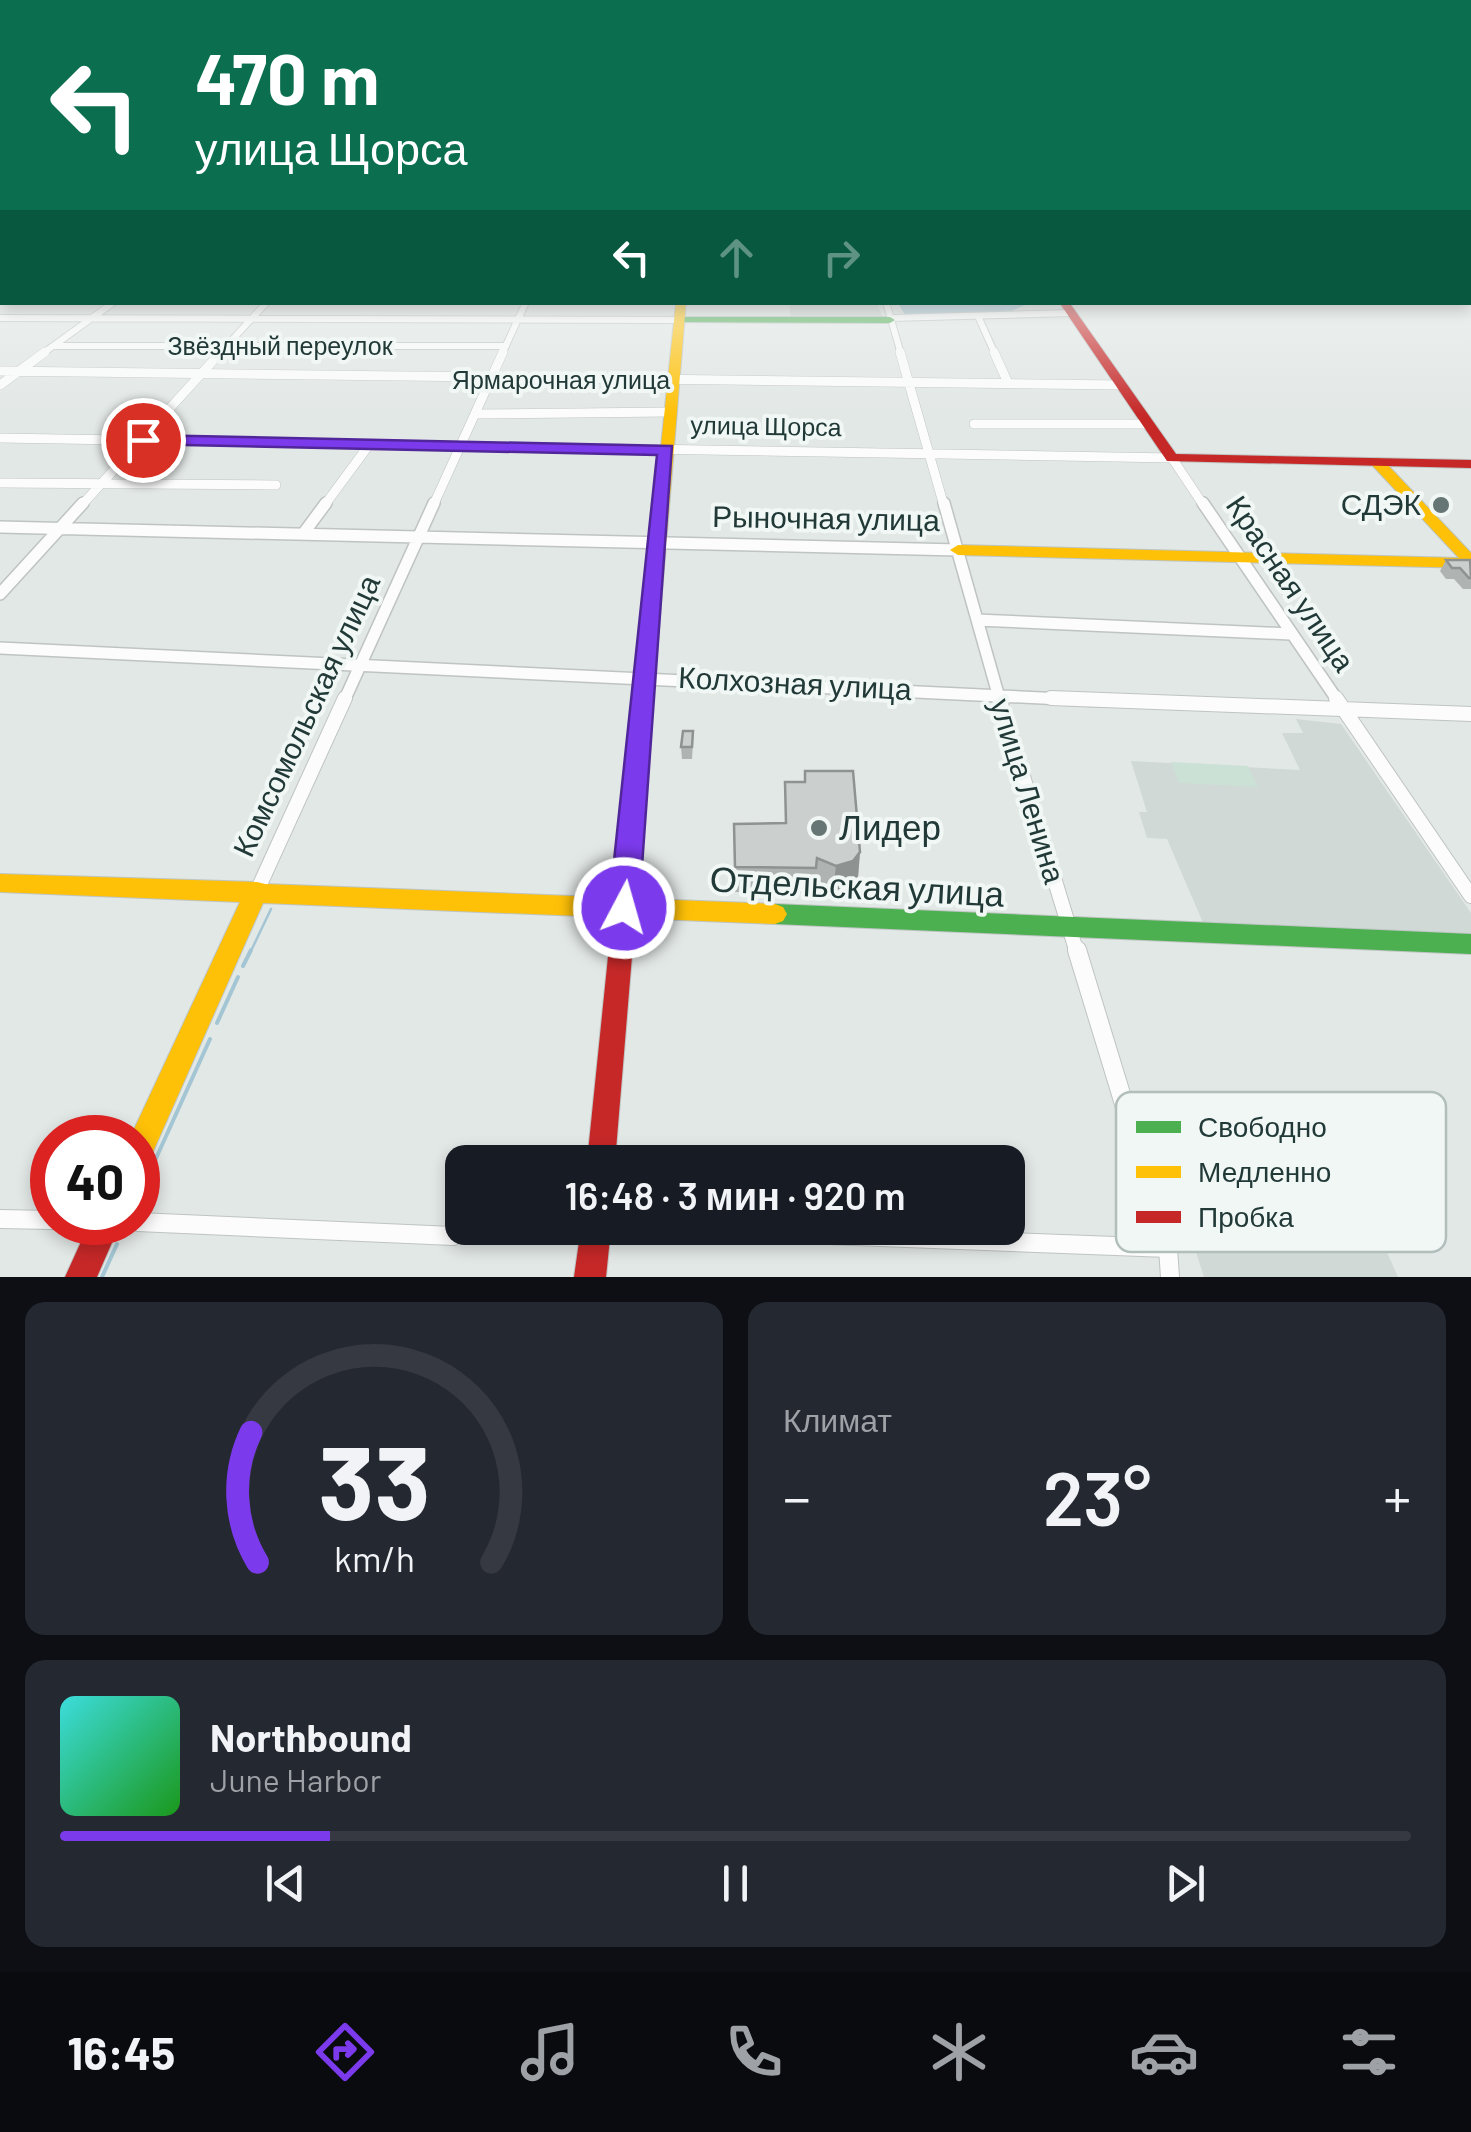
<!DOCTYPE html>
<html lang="ru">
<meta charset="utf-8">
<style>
:root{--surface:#171b24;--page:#242831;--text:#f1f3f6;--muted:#9ea1a6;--line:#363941;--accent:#7c3aed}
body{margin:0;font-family:Barlow,sans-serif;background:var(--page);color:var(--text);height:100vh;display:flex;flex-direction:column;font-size:38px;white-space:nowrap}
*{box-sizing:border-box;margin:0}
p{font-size:32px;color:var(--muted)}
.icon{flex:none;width:55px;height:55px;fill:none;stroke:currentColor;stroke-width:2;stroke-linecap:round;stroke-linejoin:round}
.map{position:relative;height:1277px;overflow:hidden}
.details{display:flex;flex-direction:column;gap:25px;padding:25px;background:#0d0f14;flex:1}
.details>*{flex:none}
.hud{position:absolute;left:0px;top:0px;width:1472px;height:305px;box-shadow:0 5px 15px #0003;background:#0b6e4f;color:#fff;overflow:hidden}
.speed{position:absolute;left:30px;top:1115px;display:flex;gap:20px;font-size:50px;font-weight:700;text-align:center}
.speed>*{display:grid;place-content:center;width:130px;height:130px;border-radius:50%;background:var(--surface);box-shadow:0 5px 15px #0003;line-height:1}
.speed .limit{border:15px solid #d22;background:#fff;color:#111}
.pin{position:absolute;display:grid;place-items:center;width:85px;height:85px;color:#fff;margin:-42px;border:5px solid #fff;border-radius:50%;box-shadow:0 2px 10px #0007}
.me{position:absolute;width:110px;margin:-55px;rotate:6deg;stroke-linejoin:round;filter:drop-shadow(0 0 8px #0008)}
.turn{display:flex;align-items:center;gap:35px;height:210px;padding:0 30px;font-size:45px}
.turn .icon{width:130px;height:130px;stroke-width:2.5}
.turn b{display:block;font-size:70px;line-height:85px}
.lanes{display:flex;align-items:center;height:95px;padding:0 30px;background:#0003;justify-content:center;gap:50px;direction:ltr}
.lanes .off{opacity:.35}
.big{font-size:75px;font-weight:600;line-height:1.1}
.details .tile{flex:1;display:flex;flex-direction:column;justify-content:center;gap:15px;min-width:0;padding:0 35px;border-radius:20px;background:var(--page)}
.details .dial{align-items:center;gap:0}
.dial svg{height:260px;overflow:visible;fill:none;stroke:var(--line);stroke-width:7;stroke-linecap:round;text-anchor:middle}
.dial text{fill:var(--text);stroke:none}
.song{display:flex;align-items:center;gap:30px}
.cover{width:120px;height:120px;border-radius:15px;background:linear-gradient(135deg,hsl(180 70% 55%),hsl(120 70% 35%))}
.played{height:10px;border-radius:5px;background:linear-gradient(90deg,var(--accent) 20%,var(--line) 20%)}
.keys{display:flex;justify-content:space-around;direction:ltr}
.heat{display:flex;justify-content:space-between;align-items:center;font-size:55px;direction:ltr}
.details .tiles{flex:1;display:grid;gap:25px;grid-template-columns:1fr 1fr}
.tile:last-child{grid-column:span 2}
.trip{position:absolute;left:445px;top:1145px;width:580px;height:100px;border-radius:20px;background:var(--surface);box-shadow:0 5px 15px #0003;font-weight:600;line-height:100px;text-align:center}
.menu{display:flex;height:160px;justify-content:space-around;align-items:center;background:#090b0e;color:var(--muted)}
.menu .icon{width:70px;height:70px}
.menu .on{color:var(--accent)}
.menu b{font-size:45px;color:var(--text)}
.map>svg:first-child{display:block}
.built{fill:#d0d9d6}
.green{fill:#cbe1d6}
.water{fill:#a4c6d4}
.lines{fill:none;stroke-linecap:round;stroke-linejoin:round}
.stream-far1{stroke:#a4c6d4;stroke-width:2.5}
.stream{stroke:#a4c6d4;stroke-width:4}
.street-far4-casing{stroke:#bfc4c3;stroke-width:8}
.street-far3-casing{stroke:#bfc4c3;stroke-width:10}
.street-far2-casing{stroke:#bfc4c3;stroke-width:14}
.street-far1-casing{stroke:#bfc4c3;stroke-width:16}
.street-casing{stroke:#bfc4c3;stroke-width:20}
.fast-casing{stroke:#bec5c3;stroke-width:2}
.slow-casing{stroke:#bec5c3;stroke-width:2}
.jam-casing{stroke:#bec5c3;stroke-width:2}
.street-far4{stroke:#fbfcfb;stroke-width:6}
.street-far3{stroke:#fbfcfb;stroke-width:9}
.street-far2{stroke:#fbfcfb;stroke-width:11}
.street-far1{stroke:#fbfcfb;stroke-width:14}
.street{stroke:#fbfcfb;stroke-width:18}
.fast{fill:#4caf50;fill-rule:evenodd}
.slow{fill:#ffc107;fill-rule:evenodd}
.jam{fill:#c62828;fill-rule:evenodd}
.wall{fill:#afb3b2}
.shaded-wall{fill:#8e9291}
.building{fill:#cbd0cf;stroke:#8e9291;stroke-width:2.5}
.route{fill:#7c3aed;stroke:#51269a;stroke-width:2.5}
.poi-dot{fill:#657674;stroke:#f0f7f4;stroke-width:4}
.labels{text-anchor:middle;stroke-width:8;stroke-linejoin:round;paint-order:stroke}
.far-street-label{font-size:25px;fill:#213937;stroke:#f0f7f4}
.poi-label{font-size:30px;fill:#213937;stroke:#f0f7f4;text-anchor:end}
.street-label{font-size:30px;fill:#213937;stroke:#f0f7f4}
.near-poi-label{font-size:35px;fill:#213937;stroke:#f0f7f4;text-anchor:start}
.near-street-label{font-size:35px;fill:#213937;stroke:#f0f7f4}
.key{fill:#f0f7f4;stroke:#b2bebb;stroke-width:2.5}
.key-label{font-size:28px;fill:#213937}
</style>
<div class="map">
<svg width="1471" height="1277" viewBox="0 0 1471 1277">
<rect width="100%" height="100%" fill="#e2e8e6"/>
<path class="built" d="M789 303H877L882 316 791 317Z
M1296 719 1341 724 1471 913V933L1204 925 1167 839 1147 838 1139 812H1147L1131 761 1300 770 1282 733H1303Z
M1185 1218 1374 1223 1398 1277H1204Z"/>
<path class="green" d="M1171 762 1248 766 1258 787 1179 783Z"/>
<path class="water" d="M898 303H1030L1009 312 905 315Z"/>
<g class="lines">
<path class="stream-far1" d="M250 953 271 909"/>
<path class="stream" d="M243 966 251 950
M217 1023 238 977
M138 1198 210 1039
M102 1277 117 1244"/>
<defs>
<path id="street-far4" d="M886 302 901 354
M978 316 995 354
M0 318 679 320
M890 318 1072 313
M55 346H506
M42 354 114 302
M219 354 267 302
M502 354 526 302"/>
<path id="street-far3" d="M900 352 944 506
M994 352 1008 383
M0 371 1122 385
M0 385 45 352
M475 414 670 412
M974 424H1149
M0 438 1172 458 1204 506
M0 483 276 485
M81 506 221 352
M324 506 369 445
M433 506 503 352"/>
<path id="street-far2" d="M944 503 1000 701
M1203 503 1338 701
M0 527 958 550
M303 534 326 503
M0 594 83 503
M977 620 1290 634
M0 648 1104 701
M344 701 434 503"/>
<path id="street-far1" d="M999 698 1077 953
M1051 698 1471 714
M1336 698 1471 896
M257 891 345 698"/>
<path id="street" d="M1077 950 1168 1248 1170 1277
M0 1219 52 1220
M138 1222 453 1236
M642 1228 1168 1248"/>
<path id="fast" d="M679 317H890L895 320 890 323 675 322 674 320Z
M775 904 1471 934V954L775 924 767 921 763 914 767 907Z"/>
<path id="slow" d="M676 302H686L648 762 645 767H631L628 762Z
M1377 458 1382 459 1471 553V568L958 555 950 550 958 545 1459 558 1372 465V459Z
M0 874 257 882 265 884 775 904 783 907 787 914 783 921 775 924 263 903 148 1163 138 1167V1138H130L240 902 0 892Z"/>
<path id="jam" d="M0 291H2V298L0 299Z
M1059 302H1069L1176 454 1471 460V468L1167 461Z
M638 755 645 757 648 762 615 1162H587L628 762 631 757Z
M90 1222H121L97 1277H65Z
M581 1228H611L606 1277H574Z"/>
</defs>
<use href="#street-far4" class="street-far4-casing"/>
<use href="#street-far3" class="street-far3-casing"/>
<use href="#street-far2" class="street-far2-casing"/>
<use href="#street-far1" class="street-far1-casing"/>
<use href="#street" class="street-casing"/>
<use href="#fast" class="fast-casing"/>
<use href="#slow" class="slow-casing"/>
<use href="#jam" class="jam-casing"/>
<use href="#street-far4" class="street-far4"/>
<use href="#street-far3" class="street-far3"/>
<use href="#street-far2" class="street-far2"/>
<use href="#street-far1" class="street-far1"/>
<use href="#street" class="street"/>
<use href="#fast" class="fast"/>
<use href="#slow" class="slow"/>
<use href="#jam" class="jam"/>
</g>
<path class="wall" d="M1446 560 1471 561V589H1463L1454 579H1446L1440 571Z
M693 743 692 759H682L681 747Z
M785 782 860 852 858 877 851 886 833 891 815 884V893L735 892 734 824 785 823Z"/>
<path class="shaded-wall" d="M860 852 858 877 851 886 833 891 836 866Z"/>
<path class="building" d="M1446 560H1470L1471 578H1469L1460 568H1452Z
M683 731H693L692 747H681Z
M805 771H853L860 852 853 861 836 866 817 858 816 868 735 867 734 824 786 823 785 782H805Z"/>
<linearGradient id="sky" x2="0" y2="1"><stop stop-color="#8dbbe0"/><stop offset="0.57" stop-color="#f2f5f4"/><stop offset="1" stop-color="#f2f5f4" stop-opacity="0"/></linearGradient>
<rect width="1471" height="415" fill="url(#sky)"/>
<path class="route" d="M143 435 672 446 639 908 635 917 624 921 614 917 609 908 657 455 137 444V436Z"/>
<g class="poi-dot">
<circle cx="1441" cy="505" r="10"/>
<circle cx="819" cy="828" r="10"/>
</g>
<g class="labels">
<g class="far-street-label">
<text x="280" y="355">Звёздный переулок</text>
<text x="561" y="389">Ярмарочная улица</text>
<text transform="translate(766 426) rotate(1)" y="9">улица Щорса</text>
</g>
<g class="poi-label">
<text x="1421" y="515">СДЭК</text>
</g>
<g class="street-label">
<text transform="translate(826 519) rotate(1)" y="10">Рыночная улица</text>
<text transform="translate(1290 584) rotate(56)" y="10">Красная улица</text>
<text transform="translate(795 684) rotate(3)" y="10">Колхозная улица</text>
<text transform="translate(307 716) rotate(-65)" y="10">Комсомольская улица</text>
<text transform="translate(1027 791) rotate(73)" y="10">улица Ленина</text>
</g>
<g class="near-poi-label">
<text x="839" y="840">Лидер</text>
</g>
<g class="near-street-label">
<text transform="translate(857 887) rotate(3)" y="12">Отдельская улица</text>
</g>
</g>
<rect x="1116" y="1092" width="330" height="160" rx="15" class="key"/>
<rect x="1136" y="1121" width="45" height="12" fill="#4caf50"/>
<rect x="1136" y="1166" width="45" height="12" fill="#ffc107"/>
<rect x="1136" y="1211" width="45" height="12" fill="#c62828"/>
<g class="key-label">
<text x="1198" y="1137">Свободно</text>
<text x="1198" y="1182">Медленно</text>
<text x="1198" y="1227">Пробка</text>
</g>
</svg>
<div class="speed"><div class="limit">40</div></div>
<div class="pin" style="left:143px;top:440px;background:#d93025"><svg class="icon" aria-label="arrive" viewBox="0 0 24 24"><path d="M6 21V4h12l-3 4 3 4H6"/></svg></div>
<svg class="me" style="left:624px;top:908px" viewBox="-20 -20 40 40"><circle r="17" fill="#7c3aed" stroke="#fff" stroke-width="3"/><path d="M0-11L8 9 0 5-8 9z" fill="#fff"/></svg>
<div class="trip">16:48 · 3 мин · 920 m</div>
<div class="hud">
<div class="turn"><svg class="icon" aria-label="left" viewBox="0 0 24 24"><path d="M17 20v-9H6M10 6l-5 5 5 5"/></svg><div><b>470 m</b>улица Щорса</div></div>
<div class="lanes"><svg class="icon" aria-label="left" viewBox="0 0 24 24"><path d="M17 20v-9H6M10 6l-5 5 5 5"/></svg><svg class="icon off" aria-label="ahead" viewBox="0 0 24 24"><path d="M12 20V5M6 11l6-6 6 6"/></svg><svg class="icon off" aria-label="right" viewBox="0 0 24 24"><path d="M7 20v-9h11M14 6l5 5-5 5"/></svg></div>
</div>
</div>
<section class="details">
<div class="tiles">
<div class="tile dial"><svg viewBox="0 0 100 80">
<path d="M14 69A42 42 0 1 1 86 69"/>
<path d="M14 69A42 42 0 0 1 12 29" stroke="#7c3aed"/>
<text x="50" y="56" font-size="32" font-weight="700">33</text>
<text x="50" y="72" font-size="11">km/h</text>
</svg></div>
<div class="tile"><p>Климат</p>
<div class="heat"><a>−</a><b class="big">23°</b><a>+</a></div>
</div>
<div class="tile">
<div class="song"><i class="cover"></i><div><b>Northbound</b><p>June Harbor</p></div></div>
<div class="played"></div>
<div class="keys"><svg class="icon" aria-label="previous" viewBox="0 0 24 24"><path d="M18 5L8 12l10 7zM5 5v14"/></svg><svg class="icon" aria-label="pause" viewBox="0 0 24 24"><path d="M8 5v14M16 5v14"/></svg><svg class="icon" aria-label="next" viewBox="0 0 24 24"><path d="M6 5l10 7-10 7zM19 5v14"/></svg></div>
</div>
</div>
</section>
<nav class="menu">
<b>16:45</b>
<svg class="icon on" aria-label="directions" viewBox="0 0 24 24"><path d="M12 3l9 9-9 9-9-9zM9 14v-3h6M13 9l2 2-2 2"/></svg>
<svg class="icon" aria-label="music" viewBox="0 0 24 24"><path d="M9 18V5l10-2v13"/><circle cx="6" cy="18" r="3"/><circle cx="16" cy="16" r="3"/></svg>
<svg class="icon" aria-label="phone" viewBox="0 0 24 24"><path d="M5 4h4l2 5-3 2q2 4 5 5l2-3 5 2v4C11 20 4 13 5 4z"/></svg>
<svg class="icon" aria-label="climate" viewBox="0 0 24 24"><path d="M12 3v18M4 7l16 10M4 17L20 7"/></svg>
<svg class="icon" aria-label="car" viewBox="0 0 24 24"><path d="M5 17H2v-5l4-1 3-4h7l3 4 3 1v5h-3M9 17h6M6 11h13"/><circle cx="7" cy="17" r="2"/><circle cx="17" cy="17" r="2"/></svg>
<svg class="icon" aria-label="filters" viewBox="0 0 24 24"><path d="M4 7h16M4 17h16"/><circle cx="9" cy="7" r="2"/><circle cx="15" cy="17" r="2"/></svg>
</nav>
